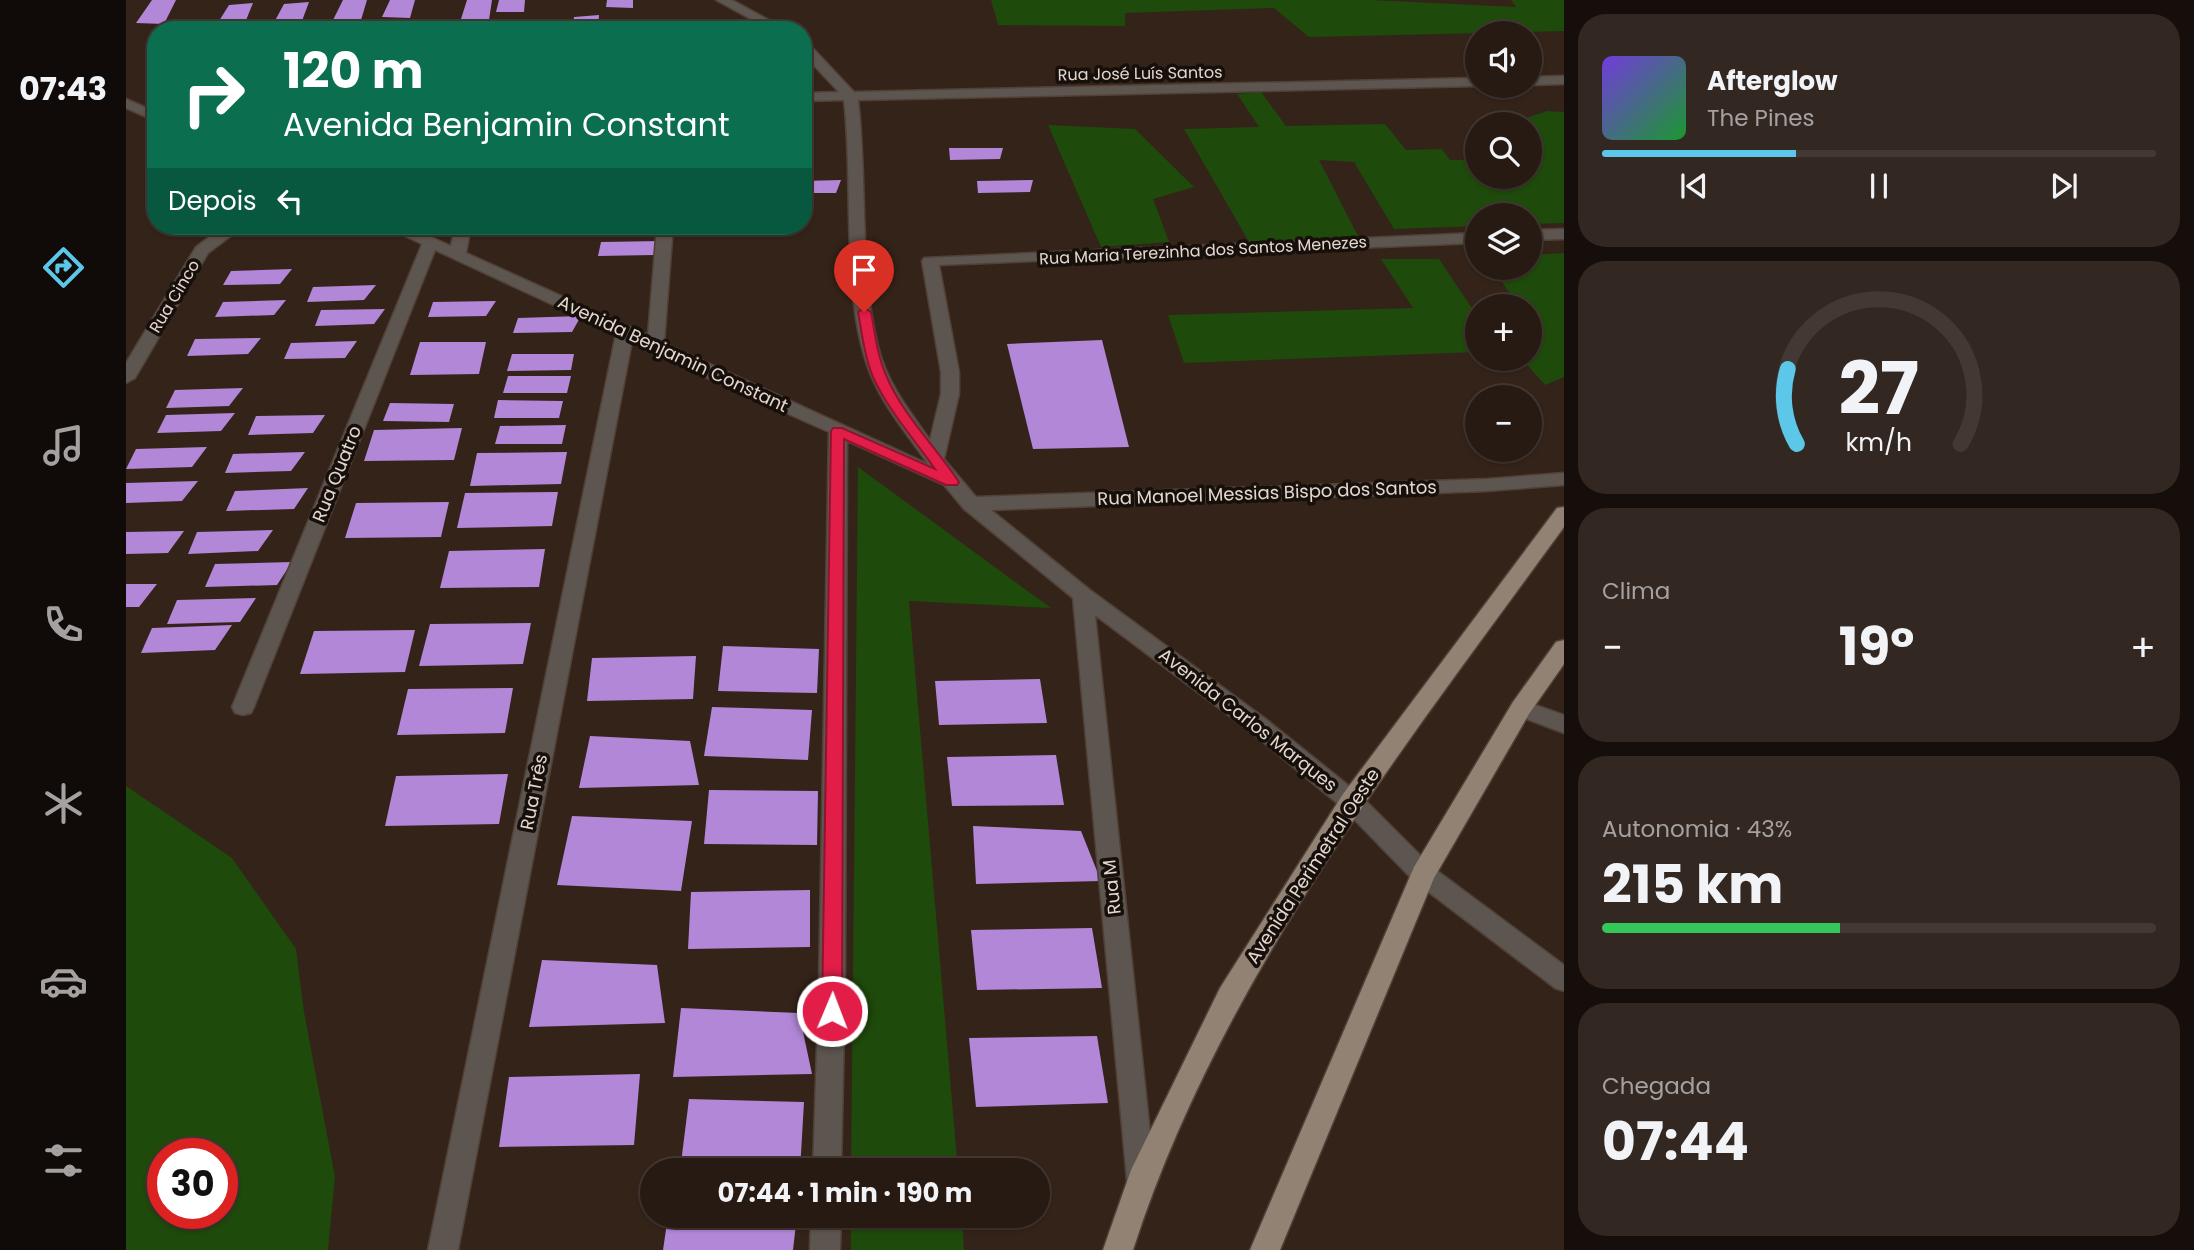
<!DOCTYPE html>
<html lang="pt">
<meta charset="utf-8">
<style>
:root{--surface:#271a13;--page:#332721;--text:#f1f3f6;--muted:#a4a1a0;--line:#433833;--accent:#5cc7e8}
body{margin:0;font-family:Poppins,sans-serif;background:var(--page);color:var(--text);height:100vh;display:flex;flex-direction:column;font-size:26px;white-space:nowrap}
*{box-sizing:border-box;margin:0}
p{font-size:23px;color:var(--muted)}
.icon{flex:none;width:38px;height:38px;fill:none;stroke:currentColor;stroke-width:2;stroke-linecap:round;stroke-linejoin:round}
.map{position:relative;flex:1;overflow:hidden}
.sheet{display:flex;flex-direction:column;gap:14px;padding:14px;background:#150e0a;width:630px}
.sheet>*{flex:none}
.top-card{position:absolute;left:21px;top:21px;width:665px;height:214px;border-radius:28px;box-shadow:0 2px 5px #0004,0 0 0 2px var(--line);background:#0b6e4f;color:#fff;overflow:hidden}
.tools{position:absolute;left:1339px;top:21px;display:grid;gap:14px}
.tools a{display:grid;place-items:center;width:77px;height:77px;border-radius:50%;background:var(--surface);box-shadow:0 2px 5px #0004,0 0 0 2px var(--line);font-size:35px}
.speed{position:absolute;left:21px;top:1138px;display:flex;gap:14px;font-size:35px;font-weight:700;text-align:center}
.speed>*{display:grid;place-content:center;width:91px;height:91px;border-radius:50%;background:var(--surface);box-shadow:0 2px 5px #0004,0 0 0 2px var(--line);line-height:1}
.speed .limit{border:10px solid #d22;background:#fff;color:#111}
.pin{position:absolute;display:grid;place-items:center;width:60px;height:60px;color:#fff;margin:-72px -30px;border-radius:50% 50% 50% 0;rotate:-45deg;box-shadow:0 0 7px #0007}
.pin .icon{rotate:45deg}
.me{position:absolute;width:77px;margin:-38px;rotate:1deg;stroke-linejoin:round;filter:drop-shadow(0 0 5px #0008)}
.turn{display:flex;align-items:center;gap:24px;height:147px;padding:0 21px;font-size:32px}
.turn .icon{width:91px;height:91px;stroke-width:2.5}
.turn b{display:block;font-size:49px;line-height:60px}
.then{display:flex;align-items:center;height:66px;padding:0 21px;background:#0003;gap:14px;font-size:26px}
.big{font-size:52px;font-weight:700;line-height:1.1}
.sheet .tile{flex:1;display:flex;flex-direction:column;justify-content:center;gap:10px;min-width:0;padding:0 24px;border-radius:28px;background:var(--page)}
.sheet .dial{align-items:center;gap:0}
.dial svg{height:182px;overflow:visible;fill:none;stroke:var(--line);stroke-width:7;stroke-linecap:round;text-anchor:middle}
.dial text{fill:var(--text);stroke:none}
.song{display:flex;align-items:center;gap:21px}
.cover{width:84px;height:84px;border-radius:10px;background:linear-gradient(135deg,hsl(260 70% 55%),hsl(130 70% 35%))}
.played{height:7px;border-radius:4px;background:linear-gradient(90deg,var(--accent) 35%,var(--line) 35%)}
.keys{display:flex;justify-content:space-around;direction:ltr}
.heat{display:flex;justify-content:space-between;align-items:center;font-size:38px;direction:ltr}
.charge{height:10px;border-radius:5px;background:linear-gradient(90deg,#34c759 43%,var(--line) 0)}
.trip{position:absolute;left:514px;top:1158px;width:410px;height:70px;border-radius:35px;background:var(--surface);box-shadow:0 2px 5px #0004,0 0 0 2px var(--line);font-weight:700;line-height:70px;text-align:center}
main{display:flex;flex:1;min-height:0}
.tab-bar{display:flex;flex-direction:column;width:126px;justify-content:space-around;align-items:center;background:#100a08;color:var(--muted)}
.tab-bar .icon{width:49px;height:49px}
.tab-bar .on{color:var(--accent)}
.tab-bar b{font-size:32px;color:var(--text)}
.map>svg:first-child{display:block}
.green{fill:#1e4a0b;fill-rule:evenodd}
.building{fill:#b287d8}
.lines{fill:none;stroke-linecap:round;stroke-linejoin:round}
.minor-casing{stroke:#504036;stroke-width:3}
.major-casing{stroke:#504036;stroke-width:3}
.minor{fill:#5d554f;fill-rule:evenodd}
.major{fill:#918274;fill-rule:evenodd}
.route{fill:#e11d48;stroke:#92132f;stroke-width:2}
.labels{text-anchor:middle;stroke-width:7;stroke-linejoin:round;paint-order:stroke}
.far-street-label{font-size:16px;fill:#e3d7d0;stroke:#160f0a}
.street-label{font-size:18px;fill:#e3d7d0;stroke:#160f0a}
</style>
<main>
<nav class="tab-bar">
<b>07:43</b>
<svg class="icon on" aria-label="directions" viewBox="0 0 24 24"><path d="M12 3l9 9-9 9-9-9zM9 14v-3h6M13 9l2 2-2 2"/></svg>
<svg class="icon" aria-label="music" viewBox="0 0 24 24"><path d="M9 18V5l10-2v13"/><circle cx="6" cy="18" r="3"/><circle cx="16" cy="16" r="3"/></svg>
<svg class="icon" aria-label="phone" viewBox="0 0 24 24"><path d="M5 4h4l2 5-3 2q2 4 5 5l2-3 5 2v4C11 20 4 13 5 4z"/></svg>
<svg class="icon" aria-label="climate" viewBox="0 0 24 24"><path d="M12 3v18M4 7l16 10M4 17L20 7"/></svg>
<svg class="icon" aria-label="car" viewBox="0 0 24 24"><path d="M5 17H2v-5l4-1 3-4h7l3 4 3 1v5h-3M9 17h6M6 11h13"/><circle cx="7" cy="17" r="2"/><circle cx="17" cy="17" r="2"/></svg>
<svg class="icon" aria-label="filters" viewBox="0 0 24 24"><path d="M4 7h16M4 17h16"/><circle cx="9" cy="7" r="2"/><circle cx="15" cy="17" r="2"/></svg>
</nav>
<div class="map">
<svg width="1438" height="1250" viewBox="0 0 1438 1250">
<rect width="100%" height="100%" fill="#342319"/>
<path class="green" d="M865 0H1245L1390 7 1385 0H1438V31L1183 37 1148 8 999 13V26L872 25Z
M1135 92 1160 126 1259 124 1280 150 1316 149 1324 160H1351V177H1404V124H1382L1421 111 1438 112V223L1404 224V215H1351V226L1268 229 1228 162 1193 160 1232 236 1123 242 1058 129 1133 127 1111 94Z
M922 125 1009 129 1068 187 1027 199 1043 242 975 247Z
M1438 253V377L1419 385 1396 359H1404V306H1389H1393L1366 268H1404V255Z
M1255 259H1313L1345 307H1351V352L1058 363 1042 315 1287 308Z
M732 467 925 608 783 601 832 1171H725Z
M0 786 106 858 170 949 178 1012 209 1177 202 1250H0ZM96 1153V1213H37V1153Z
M725 1216H836L838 1250H725Z"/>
<path class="building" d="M26 0H50L38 24 10 23Z
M217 0H241L235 20H207Z
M264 0H289L284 18 256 17Z
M341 0H366L363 20 335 19Z
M373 0H399L398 12H370Z
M481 0H507V8L480 7Z
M183 2 173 29 145 28 158 4Z
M127 3 116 30 88 29 103 5Z
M473 15 472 30H446L448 17Z
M264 21 262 30H236L239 22Z
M823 148H877L874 159 824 160Z
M715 180 710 193H677V181Z
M907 180 904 192 852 193 851 181Z
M535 241 528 255 472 256 475 242Z
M166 269 154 284 97 285 105 271Z
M250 285 238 300 181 302 187 287Z
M160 300 148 315 89 317 97 302Z
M370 301 360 316 302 317 307 302Z
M259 309 248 324 189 326 195 310Z
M455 316 446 332 387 333 392 318Z
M135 338 122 354 61 356 69 339Z
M976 340 1003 447 907 449 881 344Z
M231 341 219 358 158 359 165 343Z
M294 342H360L353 374 284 375Z
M386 354H448L445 370 381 371Z
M382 376H445L441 393H377Z
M117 388 103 406 40 408 49 390Z
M372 400 437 401 433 418H368Z
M264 403 328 404 323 422 257 421Z
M109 413 95 431 31 433 40 415Z
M199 415 187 433 122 435 130 416Z
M440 425 436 444H369L374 426Z
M336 428 328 460 238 461 248 430Z
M81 447 66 467 0 469 10 449Z
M179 452 165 471 99 473 107 454Z
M441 452 435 484 344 486 351 453Z
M72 481 56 501 0 503V483Z
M182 488 168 509 100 511 109 491Z
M432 492 426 526 331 528 339 493Z
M323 502 315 537 219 538 230 503Z
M147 530 132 551 62 554 71 532Z
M58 531 42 553 0 554V532Z
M419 549 413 587 314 588 323 551Z
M166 562 151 585 79 587 89 564Z
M0 584H31L13 607H0Z
M130 598 114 622 41 624 51 600Z
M405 623 397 664 293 666 304 624Z
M106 625 89 650 15 653 26 628Z
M289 630 279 672 174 674 188 631Z
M597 646 693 649 691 693 592 691Z
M570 656 567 699 461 701 466 658Z
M914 679 921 723 813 725 809 681Z
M387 688 379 733 271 735 282 689Z
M586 707 686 710 682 760 578 756Z
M464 736 564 741 573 785 453 788Z
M930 755 938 805 826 806 821 757Z
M382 774 373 824 259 826 270 776Z
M583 790 692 791 691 845 578 844Z
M446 816 566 821 555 891 431 885Z
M847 826 955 831 975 881 850 884Z
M684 890V947L562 949 565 892Z
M966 928 976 988 851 990 845 930Z
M416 960 531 965 539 1023 403 1027Z
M555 1008 673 1013 686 1074 547 1077Z
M971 1036 982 1103 850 1107 843 1038Z
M514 1074 508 1145 373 1147 383 1077Z
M563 1099 678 1102 674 1171H554Z
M542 1216 670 1224 667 1250H537Z"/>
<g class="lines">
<defs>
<path id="minor" d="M590 0H606L661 30H645Z
M677 42 682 43 728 92 1351 78V86L732 100C742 180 732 281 755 357 765 388 785 413 804 440L815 394V372L796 261 798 258 1351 233V243L813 265 833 372V394L818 459 850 497 1361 479 1438 473V485L1361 491 865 510 964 590 1141 720 1233 794 1306 867 1438 965V991L1429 988 1288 881 1217 808 1125 732 969 615 1029 1180 1025 1190 1015 1194 1005 1190 1001 1180 947 598 838 509 818 485 721 441 719 984 715 1171H687L693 984 703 432 523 352 506 341 332 1250H302L490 334 309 250 128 707 125 713 117 715 109 713 106 707 296 244 264 229 261 226H281L325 246 329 226H345L340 253 522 335 531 226H547L538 343 802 464C782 435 757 406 744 373 714 297 728 183 718 100L677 101V93L713 92 677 54Z
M1438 76V84L1404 85V77Z
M0 99 30 112V121L0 108Z
M98 226H118L82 253 9 378 0 383V363L70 247Z
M1438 229V239L1404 240V230Z
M1395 700 1438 715V733L1387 714 1384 708 1387 702Z
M685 1216H715L714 1250H684Z"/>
<path id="major" d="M1438 507V527C1273 754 1094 980 1007 1250H977L1005 1170 1094 988 1217 794 1431 508Z
M1438 640V664L1403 714 1308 878 1154 1250H1124L1288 867 1387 702 1430 642Z"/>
</defs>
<use href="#minor" class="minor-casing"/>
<use href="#major" class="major-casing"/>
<use href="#minor" class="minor"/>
<use href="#major" class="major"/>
</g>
<path class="route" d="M738 308 745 312C749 333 751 355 760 375 776 414 809 446 833 482L831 485H820L718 439 716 1011 713 1017 706 1020 699 1017 696 1011 705 431 707 428H716L809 469C788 439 762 410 747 377 738 356 736 333 732 312Z"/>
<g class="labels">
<g class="far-street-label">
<text transform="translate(1014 73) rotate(-1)" y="6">Rua José Luís Santos</text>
<text transform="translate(1077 250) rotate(-3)" y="6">Rua Maria Terezinha dos Santos Menezes</text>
<text transform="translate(48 296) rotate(-59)" y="6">Rua Cinco</text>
</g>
<g class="street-label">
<text transform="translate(547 354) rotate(25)" y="6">Avenida Benjamin Constant</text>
<text transform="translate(211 474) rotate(-68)" y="6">Rua Quatro</text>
<text transform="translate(1141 493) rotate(-2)" y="6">Rua Manoel Messias Bispo dos Santos</text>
<text transform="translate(1122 720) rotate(38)" y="6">Avenida Carlos Marques</text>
<text transform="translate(408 792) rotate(-79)" y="6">Rua Três</text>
<text transform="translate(1187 866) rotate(-57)" y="6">Avenida Perimetral Oeste</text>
<text transform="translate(986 887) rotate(-96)" y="6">Rua M</text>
</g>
</g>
</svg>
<div class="tools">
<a><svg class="icon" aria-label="sound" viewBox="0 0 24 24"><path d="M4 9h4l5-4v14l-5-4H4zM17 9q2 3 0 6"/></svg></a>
<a><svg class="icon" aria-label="search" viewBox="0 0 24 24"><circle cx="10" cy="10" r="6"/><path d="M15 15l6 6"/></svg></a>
<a><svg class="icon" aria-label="layers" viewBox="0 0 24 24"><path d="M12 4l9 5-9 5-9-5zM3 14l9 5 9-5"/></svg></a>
<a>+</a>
<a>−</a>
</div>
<div class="speed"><div class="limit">30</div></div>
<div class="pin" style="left:738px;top:312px;background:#d93025"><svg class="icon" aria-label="arrive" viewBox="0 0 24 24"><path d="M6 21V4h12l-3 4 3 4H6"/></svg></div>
<svg class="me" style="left:706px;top:1011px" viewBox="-20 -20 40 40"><circle r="17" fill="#e11d48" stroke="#fff" stroke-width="3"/><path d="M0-11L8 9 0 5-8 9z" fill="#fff"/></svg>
<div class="trip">07:44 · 1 min · 190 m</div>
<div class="top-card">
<div class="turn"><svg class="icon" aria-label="right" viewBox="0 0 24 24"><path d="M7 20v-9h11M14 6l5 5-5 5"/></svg><div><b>120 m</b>Avenida Benjamin Constant</div></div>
<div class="then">Depois<svg class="icon" aria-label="left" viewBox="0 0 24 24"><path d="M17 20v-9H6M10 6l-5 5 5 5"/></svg></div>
</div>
</div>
<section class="sheet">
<div class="tile">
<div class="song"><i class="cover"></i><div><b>Afterglow</b><p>The Pines</p></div></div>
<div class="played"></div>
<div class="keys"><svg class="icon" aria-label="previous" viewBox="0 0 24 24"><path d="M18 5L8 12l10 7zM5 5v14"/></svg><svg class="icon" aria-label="pause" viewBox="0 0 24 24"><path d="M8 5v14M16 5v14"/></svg><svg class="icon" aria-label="next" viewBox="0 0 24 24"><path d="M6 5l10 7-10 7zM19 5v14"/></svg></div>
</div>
<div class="tile dial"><svg viewBox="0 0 100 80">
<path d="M14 69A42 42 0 1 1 86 69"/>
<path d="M14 69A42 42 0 0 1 10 36" stroke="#5cc7e8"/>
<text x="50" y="56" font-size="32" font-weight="700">27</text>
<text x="50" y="72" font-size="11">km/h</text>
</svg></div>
<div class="tile"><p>Clima</p>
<div class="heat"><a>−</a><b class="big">19°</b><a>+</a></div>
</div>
<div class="tile"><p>Autonomia · 43%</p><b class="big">215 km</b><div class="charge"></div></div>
<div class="tile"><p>Chegada</p><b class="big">07:44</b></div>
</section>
</main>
